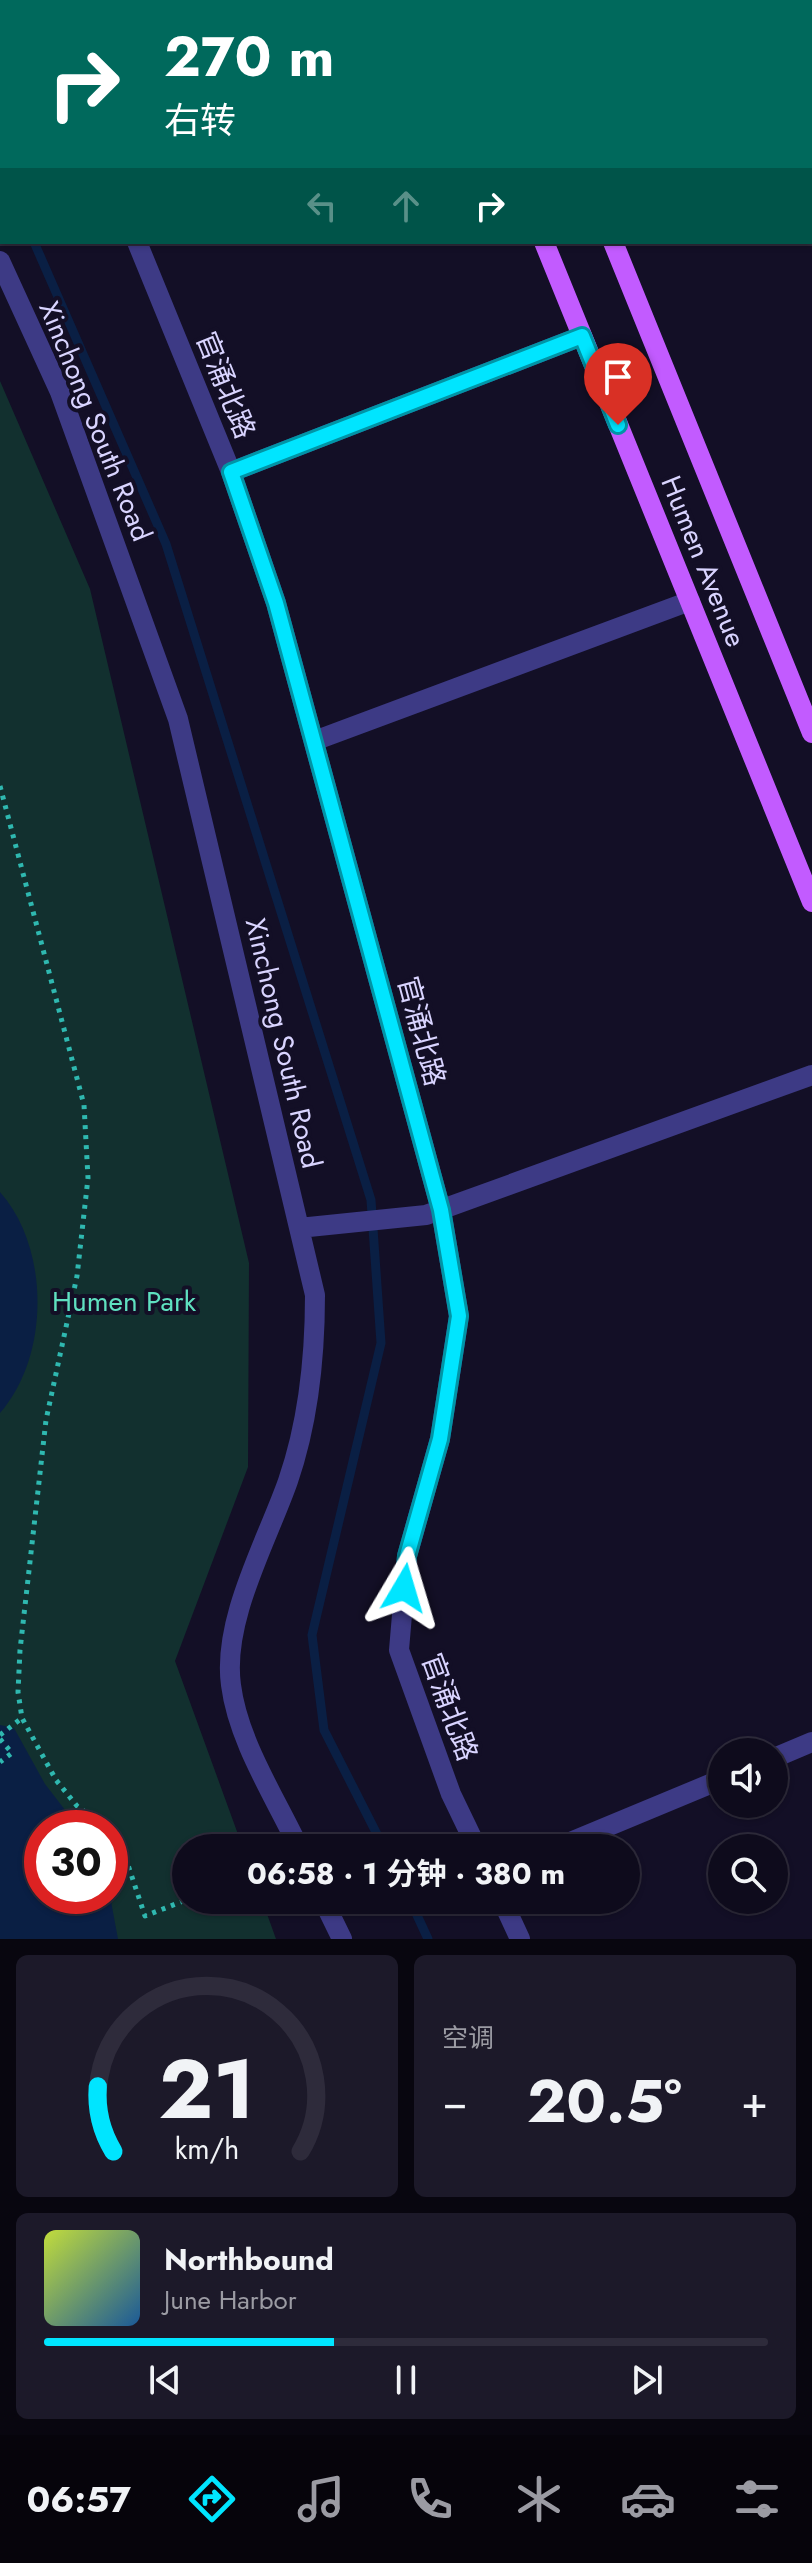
<!DOCTYPE html>
<html lang="zh">
<meta charset="utf-8">
<style>
:root{--surface:#0e0b1c;--page:#1c1929;--text:#f1f3f6;--muted:#9b9ba3;--line:#2e2b3b;--accent:#00e5ff}
body{margin:0;font-family:Jost,"Noto Sans SC",sans-serif;background:var(--page);color:var(--text);height:100vh;display:flex;flex-direction:column;font-size:30px;white-space:nowrap}
*{box-sizing:border-box;margin:0}
p{font-size:26px;color:var(--muted)}
.icon{flex:none;width:44px;height:44px;fill:none;stroke:currentColor;stroke-width:2;stroke-linecap:round;stroke-linejoin:round}
.map{position:relative;height:1939px;overflow:hidden}
.details{display:flex;flex-direction:column;gap:16px;padding:16px;background:#08060f;flex:1}
.details>*{flex:none}
.banner{position:absolute;left:0px;top:0px;width:812px;height:244px;box-shadow:0 2px 6px #0004,0 0 0 2px var(--line);background:#00695c;color:#fff;overflow:hidden}
.tools{position:absolute;left:708px;top:1738px;display:grid;gap:16px}
.tools a{display:grid;place-items:center;width:80px;height:80px;border-radius:50%;background:var(--surface);box-shadow:0 2px 6px #0004,0 0 0 2px var(--line);font-size:40px}
.speed{position:absolute;left:24px;top:1810px;display:flex;gap:16px;font-size:40px;font-weight:700;text-align:center}
.speed>*{display:grid;place-content:center;width:104px;height:104px;border-radius:50%;background:var(--surface);box-shadow:0 2px 6px #0004,0 0 0 2px var(--line);line-height:1}
.speed .limit{border:12px solid #d22;background:#fff;color:#111}
.pin{position:absolute;display:grid;place-items:center;width:68px;height:68px;color:#fff;margin:-82px -34px;border-radius:50% 50% 50% 0;rotate:-45deg;box-shadow:0 0 8px #0007}
.pin .icon{rotate:45deg}
.me{position:absolute;width:88px;margin:-44px;rotate:7deg;stroke-linejoin:round;filter:drop-shadow(0 0 6px #0008)}
.turn{display:flex;align-items:center;gap:28px;height:168px;padding:0 32px;font-size:36px}
.turn .icon{width:104px;height:104px;stroke-width:2.5}
.turn b{display:block;font-size:56px;line-height:68px}
.lanes{display:flex;align-items:center;height:76px;padding:0 32px;background:#0003;justify-content:center;gap:40px;direction:ltr}
.lanes .off{opacity:.35}
.big{font-size:60px;font-weight:700;line-height:1.1}
.details .card{flex:1;display:flex;flex-direction:column;justify-content:center;gap:12px;min-width:0;padding:0 28px;border-radius:12px;background:var(--page)}
.details .dial{align-items:center;gap:0}
.dial svg{height:208px;overflow:visible;fill:none;stroke:var(--line);stroke-width:7;stroke-linecap:round;text-anchor:middle}
.dial text{fill:var(--text);stroke:none}
.song{display:flex;align-items:center;gap:24px}
.cover{width:96px;height:96px;border-radius:12px;background:linear-gradient(135deg,hsl(70 70% 55%),hsl(210 70% 35%))}
.played{height:8px;border-radius:4px;background:linear-gradient(90deg,var(--accent) 40%,var(--line) 40%)}
.keys{display:flex;justify-content:space-around;direction:ltr}
.heat{display:flex;justify-content:space-between;align-items:center;font-size:44px;direction:ltr}
.details .tiles{flex:1;display:grid;gap:16px;grid-template-columns:1fr 1fr}
.card:last-child{grid-column:span 2}
.trip{position:absolute;left:172px;top:1834px;width:468px;height:80px;border-radius:40px;background:var(--surface);box-shadow:0 2px 6px #0004,0 0 0 2px var(--line);font-weight:700;line-height:80px;text-align:center}
.menu{display:flex;height:128px;justify-content:space-around;align-items:center;background:#06040b;color:var(--muted)}
.menu .icon{width:56px;height:56px}
.menu .selected{color:var(--accent)}
.menu b{font-size:36px;color:var(--text)}
.map>svg:first-child{display:block}
.green{fill:#12302f;fill-rule:evenodd}
.water{fill:#0a1f44}
.lines{fill:none;stroke-linecap:round;stroke-linejoin:round}
.stream{stroke:#0a1f44;stroke-width:9}
.path{stroke:#2fb8b0;stroke-width:5;stroke-dasharray:4 6;stroke-linecap:butt}
.lane{stroke:#3d3a85;stroke-width:16}
.street{stroke:#3d3a85;stroke-width:20}
.primary{stroke:#c25bff;stroke-width:20}
.route-casing{stroke:#0095a6;stroke-width:20}
.route{stroke:#00e5ff;stroke-width:14}
.labels{text-anchor:middle;stroke-width:8;stroke-linejoin:round;paint-order:stroke}
.street-label{font-size:28px;fill:#d9d4ff;stroke:#130f26}
.park-label{font-size:28px;fill:#5fe0c0;stroke:#130f26}
</style>
<div class="map">
<svg width="812" height="1939" viewBox="0 0 812 1939">
<rect width="100%" height="100%" fill="#130f26"/>
<path class="green" d="M0 381 90 589 249 1263 248 1467 175 1661 243 1848H186V1900H262L276 1939H0ZM42 1828H110V1896H42Z"/>
<path class="water" d="M0 1192C50 1248 50 1356 0 1413Z
M0 1725 14 1728 45 1784 79 1828H42V1896H110L118 1939H0Z"/>
<g class="lines">
<path class="stream" d="M810 72H812
M0 166 2 170
M34 242 166 544 371 1200 381 1343 312 1635 324 1730 384 1848
M410 1900 428 1939"/>
<path class="path" d="M0 786 84 1105 88 1178 77 1276 46 1420 20 1650 18 1692 22 1718 56 1780 77 1806 107 1828
M0 1735 22 1718
M0 1739 12 1753 0 1762
M110 1832 121 1844 145 1916 186 1900"/>
<path class="lane" d="M217 0 229 2"/>
<path class="street" d="M36 0 37 2
M137 242 231 472 276 603 441 1210 459 1316 440 1439 407 1556 399 1650 451 1794 477 1848
M0 261 60 392 178 719 315 1295C315 1358 309 1420 288 1481 267 1541 222 1620 231 1685 238 1741 275 1797 299 1848
M231 472 582 336
M314 741 690 601
M299 1228 426 1215 812 1075
M774 1758 812 1742
M556 1848 722 1779
M323 1900 342 1939
M502 1900 520 1939"/>
<path class="primary" d="M445 0 446 2
M514 0 515 2
M544 242 812 902
M613 242 812 733"/>
</g>
<g class="lines">
<defs>
<path id="route" d="M404 1588 407 1556 440 1439 459 1316 441 1210 276 603 231 472 582 336 618 425"/>
</defs>
<use href="#route" class="route-casing"/>
<use href="#route" class="route"/>
</g>
<g class="labels">
<g class="street-label">
<text transform="translate(226 385) rotate(68)" y="10">官涌北路</text>
<text transform="translate(96 421) rotate(68)" y="10">Xinchong South Road</text>
<text transform="translate(704 561) rotate(68)" y="10">Humen Avenue</text>
<text transform="translate(422 1031) rotate(75)" y="10">官涌北路</text>
<text transform="translate(284 1043) rotate(77)" y="10">Xinchong South Road</text>
<text transform="translate(450 1707) rotate(70)" y="10">官涌北路</text>
</g>
<g class="park-label">
<text x="124" y="1311">Humen Park</text>
</g>
</g>
</svg>
<div class="tools">
<a><svg class="icon" aria-label="sound" viewBox="0 0 24 24"><path d="M4 9h4l5-4v14l-5-4H4zM17 9q2 3 0 6"/></svg></a>
<a><svg class="icon" aria-label="search" viewBox="0 0 24 24"><circle cx="10" cy="10" r="6"/><path d="M15 15l6 6"/></svg></a>
</div>
<div class="speed"><div class="limit">30</div></div>
<div class="pin" style="left:618px;top:425px;background:#d93025"><svg class="icon" aria-label="arrive" viewBox="0 0 24 24"><path d="M6 21V4h12l-3 4 3 4H6"/></svg></div>
<svg class="me" style="left:404px;top:1588px" viewBox="-20 -20 40 40"><path d="M0-17L14 15 0 8-14 15z" fill="#00e5ff" stroke="#fff" stroke-width="4"/></svg>
<div class="trip">06:58 · 1 分钟 · 380 m</div>
<div class="banner">
<div class="turn"><svg class="icon" aria-label="right" viewBox="0 0 24 24"><path d="M7 20v-9h11M14 6l5 5-5 5"/></svg><div><b>270 m</b>右转</div></div>
<div class="lanes"><svg class="icon off" aria-label="left" viewBox="0 0 24 24"><path d="M17 20v-9H6M10 6l-5 5 5 5"/></svg><svg class="icon off" aria-label="ahead" viewBox="0 0 24 24"><path d="M12 20V5M6 11l6-6 6 6"/></svg><svg class="icon" aria-label="right" viewBox="0 0 24 24"><path d="M7 20v-9h11M14 6l5 5-5 5"/></svg></div>
</div>
</div>
<section class="details">
<div class="tiles">
<div class="card dial"><svg viewBox="0 0 100 80">
<path d="M14 69A42 42 0 1 1 86 69"/>
<path d="M14 69A42 42 0 0 1 8 44" stroke="#00e5ff"/>
<text x="50" y="56" font-size="32" font-weight="700">21</text>
<text x="50" y="72" font-size="11">km/h</text>
</svg></div>
<div class="card"><p>空调</p>
<div class="heat"><a>−</a><b class="big">20.5°</b><a>+</a></div>
</div>
<div class="card">
<div class="song"><i class="cover"></i><div><b>Northbound</b><p>June Harbor</p></div></div>
<div class="played"></div>
<div class="keys"><svg class="icon" aria-label="previous" viewBox="0 0 24 24"><path d="M18 5L8 12l10 7zM5 5v14"/></svg><svg class="icon" aria-label="pause" viewBox="0 0 24 24"><path d="M8 5v14M16 5v14"/></svg><svg class="icon" aria-label="next" viewBox="0 0 24 24"><path d="M6 5l10 7-10 7zM19 5v14"/></svg></div>
</div>
</div>
</section>
<nav class="menu">
<b>06:57</b>
<svg class="icon selected" aria-label="directions" viewBox="0 0 24 24"><path d="M12 3l9 9-9 9-9-9zM9 14v-3h6M13 9l2 2-2 2"/></svg>
<svg class="icon" aria-label="music" viewBox="0 0 24 24"><path d="M9 18V5l10-2v13"/><circle cx="6" cy="18" r="3"/><circle cx="16" cy="16" r="3"/></svg>
<svg class="icon" aria-label="phone" viewBox="0 0 24 24"><path d="M5 4h4l2 5-3 2q2 4 5 5l2-3 5 2v4C11 20 4 13 5 4z"/></svg>
<svg class="icon" aria-label="climate" viewBox="0 0 24 24"><path d="M12 3v18M4 7l16 10M4 17L20 7"/></svg>
<svg class="icon" aria-label="car" viewBox="0 0 24 24"><path d="M5 17H2v-5l4-1 3-4h7l3 4 3 1v5h-3M9 17h6M6 11h13"/><circle cx="7" cy="17" r="2"/><circle cx="17" cy="17" r="2"/></svg>
<svg class="icon" aria-label="filters" viewBox="0 0 24 24"><path d="M4 7h16M4 17h16"/><circle cx="9" cy="7" r="2"/><circle cx="15" cy="17" r="2"/></svg>
</nav>
